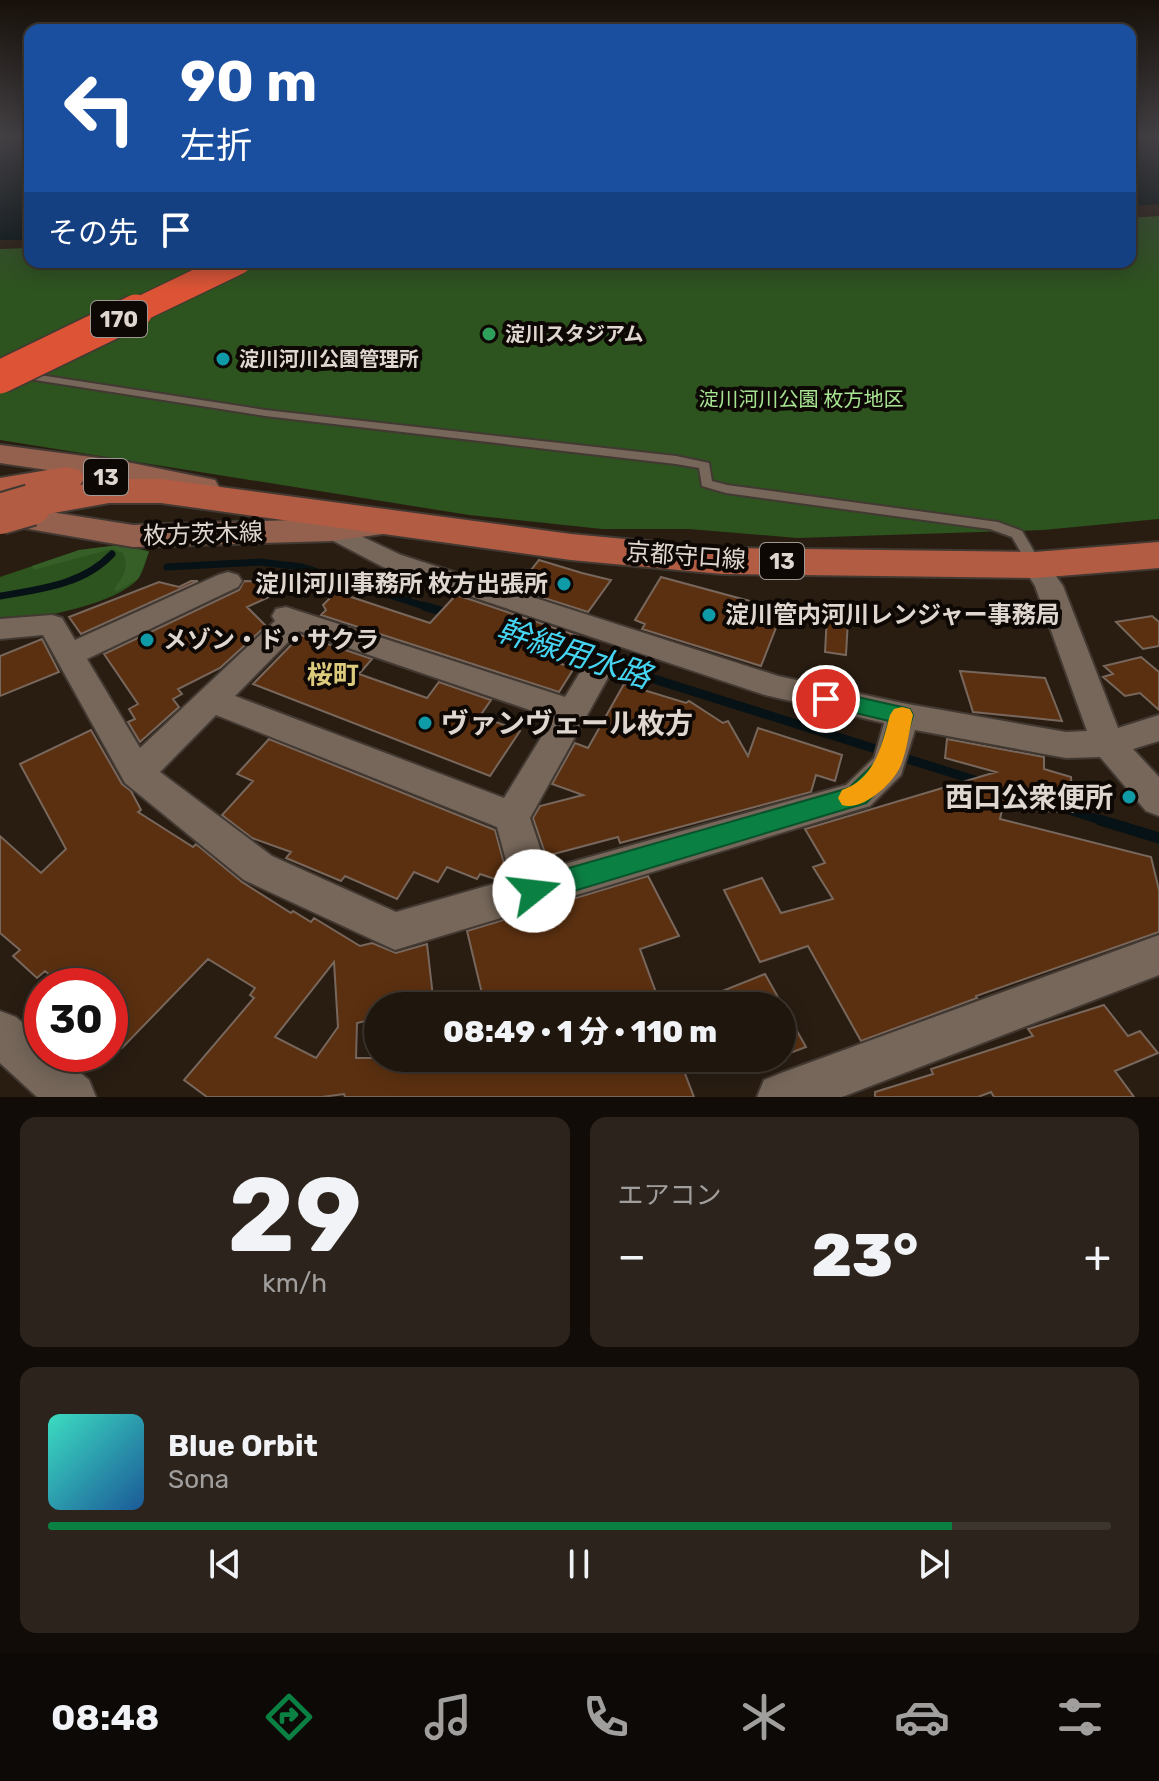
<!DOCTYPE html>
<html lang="ja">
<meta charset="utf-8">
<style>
:root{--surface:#1f160e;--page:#2c231c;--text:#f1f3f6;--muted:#a19f9e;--line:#3c352e;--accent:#0b8043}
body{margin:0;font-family:Rubik,"Noto Sans JP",sans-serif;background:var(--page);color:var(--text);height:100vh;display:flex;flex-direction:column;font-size:30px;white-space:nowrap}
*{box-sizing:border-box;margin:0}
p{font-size:26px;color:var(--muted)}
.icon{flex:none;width:44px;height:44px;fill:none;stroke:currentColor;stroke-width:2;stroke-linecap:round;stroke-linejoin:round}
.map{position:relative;height:1097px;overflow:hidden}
.panel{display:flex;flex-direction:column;gap:20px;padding:20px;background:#110c08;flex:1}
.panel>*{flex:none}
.top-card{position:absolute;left:24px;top:24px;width:1112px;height:244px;border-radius:16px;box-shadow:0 4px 20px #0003,0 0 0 2px var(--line);background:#1a4fa0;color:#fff;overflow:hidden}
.speed{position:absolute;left:24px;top:968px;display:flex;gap:16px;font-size:40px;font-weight:700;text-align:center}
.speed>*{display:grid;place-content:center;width:104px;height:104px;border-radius:50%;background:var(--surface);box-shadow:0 4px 20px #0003,0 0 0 2px var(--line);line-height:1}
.speed .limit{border:12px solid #d22;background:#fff;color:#111}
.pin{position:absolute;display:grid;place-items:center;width:68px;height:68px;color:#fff;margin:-34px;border:4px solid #fff;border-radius:50%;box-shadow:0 2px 8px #0007}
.me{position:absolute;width:88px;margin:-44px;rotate:74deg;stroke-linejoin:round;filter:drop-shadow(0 0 6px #0008)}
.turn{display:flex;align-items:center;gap:28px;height:168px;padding:0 24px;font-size:36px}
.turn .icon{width:104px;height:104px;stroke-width:2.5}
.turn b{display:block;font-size:56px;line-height:68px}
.then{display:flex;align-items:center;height:76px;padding:0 24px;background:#0003;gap:16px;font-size:30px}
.big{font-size:60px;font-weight:800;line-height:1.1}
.panel .card{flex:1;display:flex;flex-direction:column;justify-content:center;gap:12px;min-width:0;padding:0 28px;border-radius:16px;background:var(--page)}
.panel .dial{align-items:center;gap:0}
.dial b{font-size:104px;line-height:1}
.song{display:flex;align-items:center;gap:24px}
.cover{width:96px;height:96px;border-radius:12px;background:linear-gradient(135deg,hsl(170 70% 55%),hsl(210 70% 35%))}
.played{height:8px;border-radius:4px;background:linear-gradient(90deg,var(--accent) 85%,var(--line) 85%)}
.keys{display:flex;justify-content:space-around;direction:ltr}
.heat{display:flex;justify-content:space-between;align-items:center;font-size:44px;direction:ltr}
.panel .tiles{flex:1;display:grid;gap:20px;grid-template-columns:1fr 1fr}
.card:last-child{grid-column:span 2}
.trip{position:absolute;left:364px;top:992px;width:432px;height:80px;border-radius:40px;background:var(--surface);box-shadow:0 4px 20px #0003,0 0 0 2px var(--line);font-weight:800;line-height:80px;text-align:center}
.tabs{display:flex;height:128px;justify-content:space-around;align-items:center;background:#0c0906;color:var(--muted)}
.tabs .icon{width:56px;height:56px}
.tabs .active{color:var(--accent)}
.tabs b{font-size:36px;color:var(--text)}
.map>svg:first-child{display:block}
.green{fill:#2d531f}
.forest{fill:#365e27}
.water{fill:#061215}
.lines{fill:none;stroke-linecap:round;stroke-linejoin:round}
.stream-far2{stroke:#061215;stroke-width:7}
.stream-far1{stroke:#061215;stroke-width:9}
.stream{stroke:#061215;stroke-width:11}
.building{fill:#5b3010;stroke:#78675c;stroke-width:2;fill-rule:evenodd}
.lane-casing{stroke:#423932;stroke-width:4}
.street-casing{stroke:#423932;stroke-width:4}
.secondary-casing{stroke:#423932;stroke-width:4}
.primary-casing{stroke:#423932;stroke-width:4}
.lane{fill:#76675a;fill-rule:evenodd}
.street{fill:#76675a;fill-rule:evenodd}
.secondary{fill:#95614f;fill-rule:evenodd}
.primary{fill:#b35c44;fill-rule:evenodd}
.primary-bridge-casing{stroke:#423932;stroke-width:44;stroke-linecap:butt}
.highway-bridge-far1-casing{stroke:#423932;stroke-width:27;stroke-linecap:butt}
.highway-bridge-casing{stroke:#423932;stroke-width:36;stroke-linecap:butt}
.primary-bridge{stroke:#b35c44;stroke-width:40}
.highway-bridge-far1{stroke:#dc5435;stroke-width:25}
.highway-bridge{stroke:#dc5435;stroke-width:33}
.route{fill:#0b8043;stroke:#07532c;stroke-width:2}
.slow{fill:#f59e0b}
.leisure-dot{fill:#2e9e5b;stroke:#0e0805;stroke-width:3}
.culture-dot{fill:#0f9aa8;stroke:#0e0805;stroke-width:3}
.labels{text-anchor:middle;stroke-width:8;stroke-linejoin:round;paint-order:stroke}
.far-poi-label{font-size:20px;font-weight:bold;fill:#ded6cf;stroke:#0e0805;text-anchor:start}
.far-park-label{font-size:20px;fill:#a7e492;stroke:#0e0805}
.shield{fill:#0e0805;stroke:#a09892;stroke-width:2}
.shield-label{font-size:22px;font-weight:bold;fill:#ded6cf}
.street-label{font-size:24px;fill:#ded6cf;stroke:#0e0805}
.poi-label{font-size:24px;font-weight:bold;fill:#ded6cf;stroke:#0e0805;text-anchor:start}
.neighbourhood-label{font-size:26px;font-weight:bold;fill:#dccb7d;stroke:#0e0805}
.near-poi-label{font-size:28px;font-weight:bold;fill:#ded6cf;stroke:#0e0805;text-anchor:start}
.near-water-label{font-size:32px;font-style:italic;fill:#45d5f3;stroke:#0e0805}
</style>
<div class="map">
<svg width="1159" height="1097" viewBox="0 0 1159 1097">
<rect width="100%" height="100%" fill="#291d12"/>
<path class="green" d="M1159 216V519L1043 530 797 538 689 529H602L469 515 0 440V249L30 248V262H1130V218Z
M119 545 149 551C146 560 143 574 137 580 112 606 35 618 0 624V577L80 550Z"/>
<path class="forest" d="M119 545 149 552 138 579 117 591 114 590C122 578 130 568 123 553L112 549 34 570 32 566 79 550Z"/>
<path class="water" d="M0 136H30V240H0Z
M1130 136H1159V204L1130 206Z"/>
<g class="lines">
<path class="stream-far2" d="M167 567 259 562 302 567 430 608
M0 596C40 589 83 585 112 554"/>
<path class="stream-far1" d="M424 606 447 613
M562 650 882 751
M898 756 981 782
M1066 809 1106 822"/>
<path class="stream" d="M1100 820 1159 838"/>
</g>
<path class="building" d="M539 560 582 573 611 580 588 612 516 589Z
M661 577 783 610 761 666 642 629 645 624 635 620Z
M191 581H198L81 634 69 617 159 582 179 587Z
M244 581 302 582 247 607 266 626 220 668 178 689 182 694 173 699 179 707 140 742 128 722 135 719 129 709 138 704 104 654 239 590Z
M336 592 430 623 456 595 472 600 578 636 561 664 574 668 559 692 321 615 326 610 323 605Z
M827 616 848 619 846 655 825 652Z
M1152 616 1159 622V646L1143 649 1116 622Z
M301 635 372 659 359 674 427 698 439 682 491 700 480 716 520 731 490 776 253 684Z
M42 639 59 672 0 696V656Z
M1141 657 1159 672V710L1140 693 1125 696 1103 677 1113 674 1104 666Z
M960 671 1045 678 1062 721 973 712Z
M624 684 686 703 689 701 723 723 728 721 748 756 758 728 842 755 835 781 816 775 811 792 620 843 618 837 546 856 533 818 540 806 583 795 552 784 575 743 588 748Z
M91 730 122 784 131 791 141 810 138 812 193 847 196 844 242 882 291 913 293 911 311 922 314 918 360 946 372 943 396 953 427 944 434 1006H378V1018L357 1023 356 1058H561L563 1066 587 1058H679L694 1097H345L344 1094 322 1097H207L184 1080 254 998 250 995 255 988 208 959 122 1048 110 1038V986H64L45 971 37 978 13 956 20 950 0 933V836L41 873 66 849 20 764ZM334 962 338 1027 316 1058 275 1037Z
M269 739 495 830 505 867 498 880 480 874 477 879 447 867 438 882 414 872 397 899 345 876 341 881 286 858 291 852 252 838 222 815 253 781 237 774Z
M947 739 1044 757V769L1071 777 1073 812 1002 810 1000 819 1151 857 1159 890V932L976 996 977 998 861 1041 808 946 760 962 724 890 762 878 781 913 833 899 813 867 825 863 805 829 996 772 945 758Z
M648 876 679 936 640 949 661 1006H485L467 931Z
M765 974 806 1047 782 1056V1006H685Z
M1104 1005 1128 1036 1140 1031 1158 1053 1115 1071 1134 1097H994L991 1092 978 1097H875V1092L933 1074 931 1069 1033 1036 1028 1029Z"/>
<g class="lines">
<defs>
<path id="lane" d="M20 372 265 410 676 456 709 463 712 481 727 485 998 522 1022 531 1042 565 1035 569 1030 568 1012 537 990 529 726 493 702 486 699 468 676 464 265 416 16 377 15 375Z"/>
<path id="street" d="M331 522 401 555 778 676 902 703 1066 732 1087 731 1035 586 1022 565 1026 559 1035 557 1044 559 1063 586 1118 728 1159 715V741L1133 749 1159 777V816L1146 811 1100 757 1066 758 915 730 901 775 870 806 395 950 244 880 125 783 43 635 0 639V619L52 615 62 618 75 640 218 575 228 572 238 575 242 581 238 587 87 659 140 748 275 621 272 616 276 609 286 607 565 697 584 666 595 663 606 666 610 674 530 818 547 869 846 785 874 758 884 723 765 695 383 567 322 535 318 530 322 525ZM299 631 553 718 504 798 235 696ZM216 715 497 827 511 879 396 912 272 856 160 772Z
M1159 935V975L842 1097H757L764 1080 781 1073Z
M0 1011 16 1017 42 1040V1054H58L89 1080 96 1097H37L0 1063Z"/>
<path id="secondary" d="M0 445 122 461 215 480 219 487 215 494 203 497 122 481 0 463Z
M0 504 133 525 331 519 393 514 405 517 410 524 405 531 331 541 133 547 0 524Z"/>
<path id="primary" d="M66 467 79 470 85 478 80 485 109 479H161L571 534 722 548 1035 552 1159 542V568L1035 578 722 574 571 560 161 503H109L31 517 17 513 11 505 16 499 0 502V478Z"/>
</defs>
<use href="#lane" class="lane-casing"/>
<use href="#street" class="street-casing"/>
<use href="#secondary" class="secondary-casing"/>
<use href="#primary" class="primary-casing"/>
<use href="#lane" class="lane"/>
<use href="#street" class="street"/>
<use href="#secondary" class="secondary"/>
<use href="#primary" class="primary"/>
<defs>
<path id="primary-bridge" d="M0 514 31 505"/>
<path id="highway-bridge-far1" d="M132 313 238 262"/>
<path id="highway-bridge" d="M0 377 136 311"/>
</defs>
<use href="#primary-bridge" class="primary-bridge-casing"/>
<use href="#highway-bridge-far1" class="highway-bridge-far1-casing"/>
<use href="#highway-bridge" class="highway-bridge-casing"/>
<use href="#primary-bridge" class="primary-bridge"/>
<use href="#highway-bridge-far1" class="highway-bridge-far1"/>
<use href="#highway-bridge" class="highway-bridge"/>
</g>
<linearGradient id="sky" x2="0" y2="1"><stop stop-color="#17100a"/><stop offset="0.47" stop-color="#434044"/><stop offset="1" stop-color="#434044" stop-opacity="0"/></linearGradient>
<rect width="1159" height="290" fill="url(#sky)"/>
<path class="route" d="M826 690 902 707 910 709 913 715 897 771 866 803 534 903 524 899 520 891 524 882 534 878 849 788 878 760 889 721 818 704 815 699 818 693Z"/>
<path class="slow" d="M902 707 910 709 913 715C909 731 907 750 901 765 894 783 862 812 842 805L838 798 842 790C875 779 882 745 890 715L894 709Z"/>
<circle class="leisure-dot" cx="489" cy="334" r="8"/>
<g class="culture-dot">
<circle cx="223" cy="359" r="8"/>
<circle cx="564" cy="584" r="8"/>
<circle cx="709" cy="615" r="8"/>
<circle cx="147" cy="640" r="8"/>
<circle cx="425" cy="723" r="8"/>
<circle cx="1129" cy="797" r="8"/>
</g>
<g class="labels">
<g class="far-poi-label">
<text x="505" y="341">淀川スタジアム</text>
<text x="239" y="366">淀川河川公園管理所</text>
</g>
<g class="far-park-label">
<text x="801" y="406">淀川河川公園 枚方地区</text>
</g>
<g class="shield">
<rect x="91" y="301" width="56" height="36" rx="6"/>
<rect x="84" y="459" width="44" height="36" rx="6"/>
<rect x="760" y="543" width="44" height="36" rx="6"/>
</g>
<g class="shield-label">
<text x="119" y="327">170</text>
<text x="106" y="485">13</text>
<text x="782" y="569">13</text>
</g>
<g class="street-label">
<text transform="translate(203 534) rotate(-2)" y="8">枚方茨木線</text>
<text transform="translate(686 556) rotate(4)" y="8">京都守口線</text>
</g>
<g class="poi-label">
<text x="548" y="592" text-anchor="end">淀川河川事務所 枚方出張所</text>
<text x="725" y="623">淀川管内河川レンジャー事務局</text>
<text x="163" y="648">メゾン・ド・サクラ</text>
</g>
<g class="neighbourhood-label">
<text x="333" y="684">桜町</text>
</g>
<g class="near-poi-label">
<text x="441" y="733">ヴァンヴェール枚方</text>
<text x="1113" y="807" text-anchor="end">西口公衆便所</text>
</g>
<g class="near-water-label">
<text transform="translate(574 653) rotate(18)" y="11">幹線用水路</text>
</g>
</g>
</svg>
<div class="speed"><div class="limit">30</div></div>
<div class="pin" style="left:826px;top:699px;background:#d93025"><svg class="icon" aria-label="arrive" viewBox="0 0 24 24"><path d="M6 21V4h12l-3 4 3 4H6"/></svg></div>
<svg class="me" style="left:534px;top:891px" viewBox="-20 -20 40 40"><circle r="19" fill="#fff"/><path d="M0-13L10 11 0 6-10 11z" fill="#0b8043"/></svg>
<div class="trip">08:49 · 1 分 · 110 m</div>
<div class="top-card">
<div class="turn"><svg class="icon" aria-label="left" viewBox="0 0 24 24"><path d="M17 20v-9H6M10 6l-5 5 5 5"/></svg><div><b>90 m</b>左折</div></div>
<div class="then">その先<svg class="icon" aria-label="arrive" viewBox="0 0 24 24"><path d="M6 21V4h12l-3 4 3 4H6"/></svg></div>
</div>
</div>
<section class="panel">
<div class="tiles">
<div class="card dial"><b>29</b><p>km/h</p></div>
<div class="card"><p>エアコン</p>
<div class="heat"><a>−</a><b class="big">23°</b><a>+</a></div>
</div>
<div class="card">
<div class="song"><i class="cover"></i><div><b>Blue Orbit</b><p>Sona</p></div></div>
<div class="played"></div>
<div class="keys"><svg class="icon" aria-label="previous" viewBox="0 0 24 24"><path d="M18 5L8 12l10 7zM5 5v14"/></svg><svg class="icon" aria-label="pause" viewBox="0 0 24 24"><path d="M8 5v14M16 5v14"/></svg><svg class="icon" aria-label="next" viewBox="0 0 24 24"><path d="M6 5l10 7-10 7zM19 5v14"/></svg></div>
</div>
</div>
</section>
<nav class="tabs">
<b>08:48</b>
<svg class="icon active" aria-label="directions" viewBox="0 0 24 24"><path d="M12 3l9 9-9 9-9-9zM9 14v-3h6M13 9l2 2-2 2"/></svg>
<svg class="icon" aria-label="music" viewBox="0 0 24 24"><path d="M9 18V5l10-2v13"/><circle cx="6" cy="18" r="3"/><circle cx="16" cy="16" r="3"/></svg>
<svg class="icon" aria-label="phone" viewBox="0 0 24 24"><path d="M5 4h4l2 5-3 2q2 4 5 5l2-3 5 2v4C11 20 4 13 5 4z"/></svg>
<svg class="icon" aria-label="climate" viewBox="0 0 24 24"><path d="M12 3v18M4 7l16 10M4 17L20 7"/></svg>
<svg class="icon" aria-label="car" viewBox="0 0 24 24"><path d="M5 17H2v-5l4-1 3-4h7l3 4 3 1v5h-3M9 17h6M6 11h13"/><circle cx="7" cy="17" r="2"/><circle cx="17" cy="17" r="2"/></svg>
<svg class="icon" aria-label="filters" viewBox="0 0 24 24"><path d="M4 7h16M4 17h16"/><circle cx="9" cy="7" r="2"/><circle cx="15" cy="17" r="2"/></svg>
</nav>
